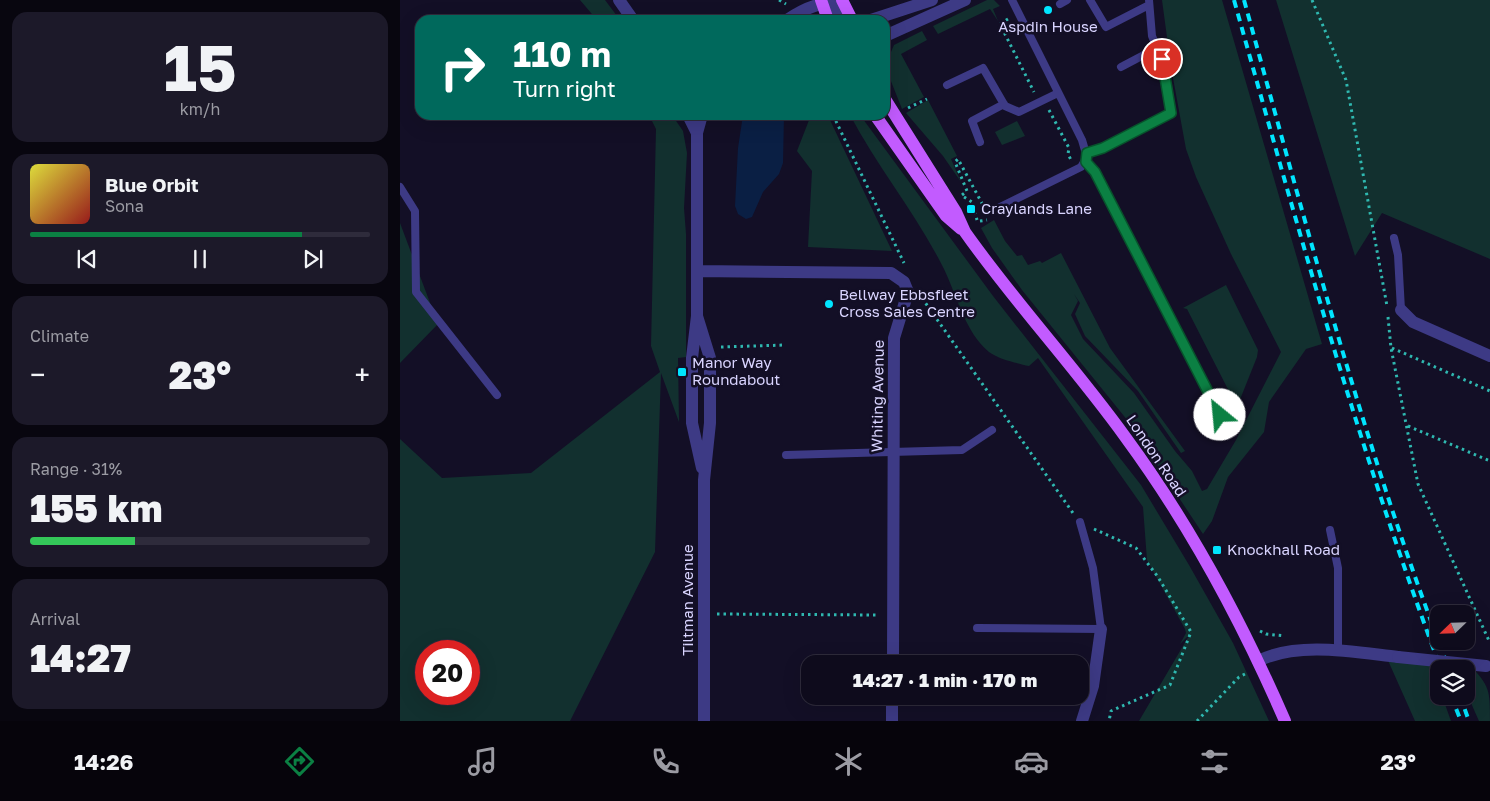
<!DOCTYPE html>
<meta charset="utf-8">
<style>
:root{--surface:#0e0b1c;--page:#1c1929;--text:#f1f3f6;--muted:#9b9ba3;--line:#2e2b3b;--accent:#0b8043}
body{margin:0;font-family:"Golos Text",sans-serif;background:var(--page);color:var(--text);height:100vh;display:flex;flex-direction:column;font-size:19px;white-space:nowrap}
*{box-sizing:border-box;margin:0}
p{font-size:16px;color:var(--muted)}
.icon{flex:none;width:28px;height:28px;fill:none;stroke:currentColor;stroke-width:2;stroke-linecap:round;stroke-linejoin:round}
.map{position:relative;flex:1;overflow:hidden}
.sheet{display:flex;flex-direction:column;gap:12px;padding:12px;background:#08060f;width:400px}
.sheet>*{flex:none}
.hud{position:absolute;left:15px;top:15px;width:475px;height:105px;border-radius:15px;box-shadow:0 5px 20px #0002,0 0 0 1px var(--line);background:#00695c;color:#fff;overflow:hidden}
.needle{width:32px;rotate:247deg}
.buttons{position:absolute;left:1030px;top:605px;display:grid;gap:10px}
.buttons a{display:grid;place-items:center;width:45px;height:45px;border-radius:10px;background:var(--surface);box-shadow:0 5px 20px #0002,0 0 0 1px var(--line);font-size:25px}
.speed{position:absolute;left:15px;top:640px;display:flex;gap:10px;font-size:25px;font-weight:700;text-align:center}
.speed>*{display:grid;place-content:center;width:65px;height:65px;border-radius:50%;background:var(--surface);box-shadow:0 5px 20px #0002,0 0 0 1px var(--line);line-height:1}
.speed .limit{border:8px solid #d22;background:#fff;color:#111}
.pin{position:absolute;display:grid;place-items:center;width:42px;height:42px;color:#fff;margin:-21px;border:2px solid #fff;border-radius:50%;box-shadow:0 1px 5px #0007}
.me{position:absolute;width:55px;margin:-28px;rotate:332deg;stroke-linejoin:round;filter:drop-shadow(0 0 4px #0008)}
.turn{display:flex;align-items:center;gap:18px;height:105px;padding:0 15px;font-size:22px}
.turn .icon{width:65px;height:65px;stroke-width:2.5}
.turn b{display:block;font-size:35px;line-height:42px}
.big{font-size:38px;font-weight:800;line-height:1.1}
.sheet .card{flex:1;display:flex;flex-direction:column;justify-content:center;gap:8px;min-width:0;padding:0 18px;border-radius:15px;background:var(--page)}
.sheet .dial{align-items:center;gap:0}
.dial b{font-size:65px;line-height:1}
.song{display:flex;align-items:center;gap:15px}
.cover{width:60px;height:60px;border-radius:8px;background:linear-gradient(135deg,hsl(60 70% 55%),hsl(0 70% 35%))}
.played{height:5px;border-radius:2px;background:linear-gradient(90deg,var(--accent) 80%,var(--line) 80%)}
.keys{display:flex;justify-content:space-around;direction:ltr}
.heat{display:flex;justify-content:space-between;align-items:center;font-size:28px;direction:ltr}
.charge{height:8px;border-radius:4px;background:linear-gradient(90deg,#34c759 31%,var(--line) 0)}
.trip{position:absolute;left:401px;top:655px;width:288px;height:50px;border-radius:15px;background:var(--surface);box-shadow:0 5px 20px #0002,0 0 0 1px var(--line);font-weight:800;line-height:50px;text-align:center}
.dock{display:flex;height:80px;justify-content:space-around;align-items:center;background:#06040b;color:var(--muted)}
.dock .icon{width:35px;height:35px}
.dock .selected{color:var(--accent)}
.dock b{font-size:22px;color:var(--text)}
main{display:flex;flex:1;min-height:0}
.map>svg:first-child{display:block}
.green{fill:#12302f;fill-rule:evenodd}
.water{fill:#0a1f44}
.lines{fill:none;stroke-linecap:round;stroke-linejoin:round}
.path{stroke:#2fb8b0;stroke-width:3;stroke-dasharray:2.5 4;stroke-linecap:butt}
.lane{stroke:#3d3a85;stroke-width:8}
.street{stroke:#3d3a85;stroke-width:12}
.primary{stroke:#c25bff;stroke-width:12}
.rail{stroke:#00e5ff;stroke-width:4;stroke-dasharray:8 6;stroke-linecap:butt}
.street-bridge{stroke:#3d3a85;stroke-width:12}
.route-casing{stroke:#07532c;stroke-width:12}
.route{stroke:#0b8043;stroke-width:9}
.poi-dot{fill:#00e5ff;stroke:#130f26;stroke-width:2}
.labels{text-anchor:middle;stroke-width:5;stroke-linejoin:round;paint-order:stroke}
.poi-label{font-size:15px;fill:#d9d4ff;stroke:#130f26;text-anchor:start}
.street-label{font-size:15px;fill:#d9d4ff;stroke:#130f26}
</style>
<main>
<section class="sheet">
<div class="card dial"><b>15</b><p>km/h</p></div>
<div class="card">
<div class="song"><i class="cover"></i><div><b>Blue Orbit</b><p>Sona</p></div></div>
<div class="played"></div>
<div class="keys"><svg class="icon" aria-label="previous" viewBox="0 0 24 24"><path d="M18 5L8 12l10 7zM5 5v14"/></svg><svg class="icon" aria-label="pause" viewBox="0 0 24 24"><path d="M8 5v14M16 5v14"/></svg><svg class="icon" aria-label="next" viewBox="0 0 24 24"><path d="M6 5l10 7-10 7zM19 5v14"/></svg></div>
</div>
<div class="card"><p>Climate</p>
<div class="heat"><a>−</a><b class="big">23°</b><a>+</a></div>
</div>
<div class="card"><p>Range · 31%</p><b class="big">155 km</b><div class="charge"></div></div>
<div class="card"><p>Arrival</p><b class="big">14:27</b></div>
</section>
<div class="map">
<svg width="1090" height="721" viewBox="0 0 1090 721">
<rect width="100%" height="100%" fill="#130f26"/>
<path class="green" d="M180 0H205L220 20H197Z
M587 0H594L600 6 593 9 598 21 590 9 538 34 533 26Z
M762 0H822L922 344 906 349 869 402 864 432 828 477 812 521 803 534 728 421 622 290 592 248 581 228 594 220 605 241 617 256 622 255 628 265 640 261 642 263 661 253 710 348 785 451 781 453 738 391 685 336 675 314 680 303 674 294 678 301 671 315 683 339 734 393 775 451 792 471 802 491 807 489 836 440 881 352 831 254 796 177 786 149 771 67Z
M876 0H1090V259L982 213 955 256Z
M522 31 527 40 501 54 524 97 502 109 485 66 494 45Z
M528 100 557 156 551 159 561 182 543 156 506 113Z
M249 115H272L283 131 287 153 284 208 286 234V357L278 358 279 422 261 373 255 552 170 721H0V439L42 478 131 473 260 372 251 346 256 129ZM26 651H69V694H26Z
M411 115H424L430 120 492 251 408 247 412 171 397 151Z
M450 115H460L593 296 741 485 789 565 833 643 869 721H739L790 634 780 644 786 633 785 629 747 560 743 507 638 358 629 366C617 363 600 360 589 352 565 332 557 296 544 269 517 215 478 168 450 115Z
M617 121 625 136 602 145 595 132Z
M0 223 38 324 0 363Z
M826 285 858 350 857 357 837 407 787 309 783 308Z
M986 656 1027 659 1039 689V696H1042L1051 721H1015Z
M1069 664C1090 687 1090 689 1090 721H1079C1072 704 1059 682 1069 664Z"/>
<path class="water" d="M343 115H384L383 163 379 174 363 192 352 217 346 219 338 214 335 206 338 148Z"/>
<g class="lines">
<path class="path" d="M379 0 386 4
M912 0 946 80 987 306
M608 19 600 24 634 92
M485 58 489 49
M485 76 489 87
M508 108 527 99
M649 110 669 148 668 154 671 160
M433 115 504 263
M562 195 567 191 555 162 558 159 584 207
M564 197 572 202 577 220
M580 221 587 220
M522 298 673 513
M988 317 991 348 1018 484 1090 643
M321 347 385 345
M992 348 1090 391
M1008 426 1090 461
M694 529 736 548 758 577 791 632 770 685 711 711 709 721
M317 614 479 615
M860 631 866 634 885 636
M797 721 839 677 847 673"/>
<path class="lane" d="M690 0 706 27 749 5
M660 4 667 0
M721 67 757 48
M547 85 583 68 605 106 619 112 658 93
M580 142 572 121 604 104
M687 153 703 148 771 113 763 62 752 36 749 0
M686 161 695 173 820 415
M0 187 15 211 16 292 97 395
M594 210 681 167 687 157 682 140 612 0
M994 238 998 255 1001 310
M386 455 562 450 592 430
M930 530 938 568V652
M577 628 701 629 693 568 680 522"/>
<path class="street" d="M219 0 233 20
M387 20C403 9 423 0 443 3
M429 20 436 14 432 0
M471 20 532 0
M485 36 565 0
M288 115 297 133
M302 115 297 133V316L292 358V423L302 468
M297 271 491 273 504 282 508 292 494 338 493 664
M1001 310 1013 322 1090 356
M297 316 310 358V423L304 480V721
M858 661C898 641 954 652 998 657
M492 721V696
M682 721 693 686 701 629"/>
<path class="primary" d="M421 0 428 20
M442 0 452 20
M485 99 556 212 565 232C615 303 675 367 726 438 790 525 842 622 885 721
M475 115 546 216 561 229"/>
<path class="rail" d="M834 0C897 225 959 450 1041 669
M844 0C906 224 965 451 1049 669
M1051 696 1061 721
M1060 696 1069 721"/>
<path class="street-bridge" d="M998 657 1086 666"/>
</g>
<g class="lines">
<defs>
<path id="route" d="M762 59 771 113 703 148 687 153 686 162 695 172 820 415"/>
</defs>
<use href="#route" class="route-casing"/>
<use href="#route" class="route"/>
</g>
<g class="poi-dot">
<circle cx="648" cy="10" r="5"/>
<rect x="566" y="204" width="10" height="10" rx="2.5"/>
<circle cx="429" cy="304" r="5"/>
<rect x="277" y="367" width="10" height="10" rx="2.5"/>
<rect x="812" y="545" width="10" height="10" rx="2.5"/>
</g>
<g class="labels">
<g class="poi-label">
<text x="648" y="32" text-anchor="middle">Aspdin House</text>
<text x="581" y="214">Craylands Lane</text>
<text x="439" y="300">Bellway Ebbsfleet<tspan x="439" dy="17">Cross Sales Centre</tspan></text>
<text x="292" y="368">Manor Way<tspan x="292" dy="17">Roundabout</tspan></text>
<text x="827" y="555">Knockhall Road</text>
</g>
<g class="street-label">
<text transform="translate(478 396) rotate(-89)" y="5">Whiting Avenue</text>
<text transform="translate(756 456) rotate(56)" y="5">London Road</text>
<text transform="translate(288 600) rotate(-90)" y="5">Tiltman Avenue</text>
</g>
</g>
</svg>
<div class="buttons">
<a><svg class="needle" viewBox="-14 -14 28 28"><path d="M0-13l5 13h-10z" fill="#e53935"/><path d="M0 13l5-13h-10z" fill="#9b9ba3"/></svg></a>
<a><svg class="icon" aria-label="layers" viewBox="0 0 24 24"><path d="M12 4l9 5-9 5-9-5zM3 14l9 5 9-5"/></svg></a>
</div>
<div class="speed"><div class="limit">20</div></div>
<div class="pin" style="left:762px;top:59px;background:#d93025"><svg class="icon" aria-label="arrive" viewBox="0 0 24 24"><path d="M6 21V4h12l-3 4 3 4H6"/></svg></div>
<svg class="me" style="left:820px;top:415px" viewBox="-20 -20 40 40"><circle r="19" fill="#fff"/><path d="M0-13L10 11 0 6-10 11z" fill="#0b8043"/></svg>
<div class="trip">14:27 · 1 min · 170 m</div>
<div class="hud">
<div class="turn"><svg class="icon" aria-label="right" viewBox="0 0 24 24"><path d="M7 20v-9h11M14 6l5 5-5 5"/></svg><div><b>110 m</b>Turn right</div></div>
</div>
</div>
</main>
<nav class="dock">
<b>14:26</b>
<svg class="icon selected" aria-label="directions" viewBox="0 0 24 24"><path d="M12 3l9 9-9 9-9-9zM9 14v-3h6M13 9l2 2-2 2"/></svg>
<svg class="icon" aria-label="music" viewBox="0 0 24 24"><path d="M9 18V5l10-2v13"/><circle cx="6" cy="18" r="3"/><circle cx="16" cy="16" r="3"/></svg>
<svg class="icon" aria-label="phone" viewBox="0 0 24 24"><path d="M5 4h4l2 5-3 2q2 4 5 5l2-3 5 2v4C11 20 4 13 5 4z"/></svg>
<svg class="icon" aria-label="climate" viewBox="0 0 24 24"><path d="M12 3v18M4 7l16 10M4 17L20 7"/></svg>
<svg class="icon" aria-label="car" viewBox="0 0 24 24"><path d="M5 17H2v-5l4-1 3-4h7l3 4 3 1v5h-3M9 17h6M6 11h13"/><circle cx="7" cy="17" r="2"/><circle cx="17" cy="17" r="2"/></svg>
<svg class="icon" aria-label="filters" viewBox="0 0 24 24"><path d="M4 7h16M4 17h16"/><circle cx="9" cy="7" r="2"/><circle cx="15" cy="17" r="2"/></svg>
<b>23°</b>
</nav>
